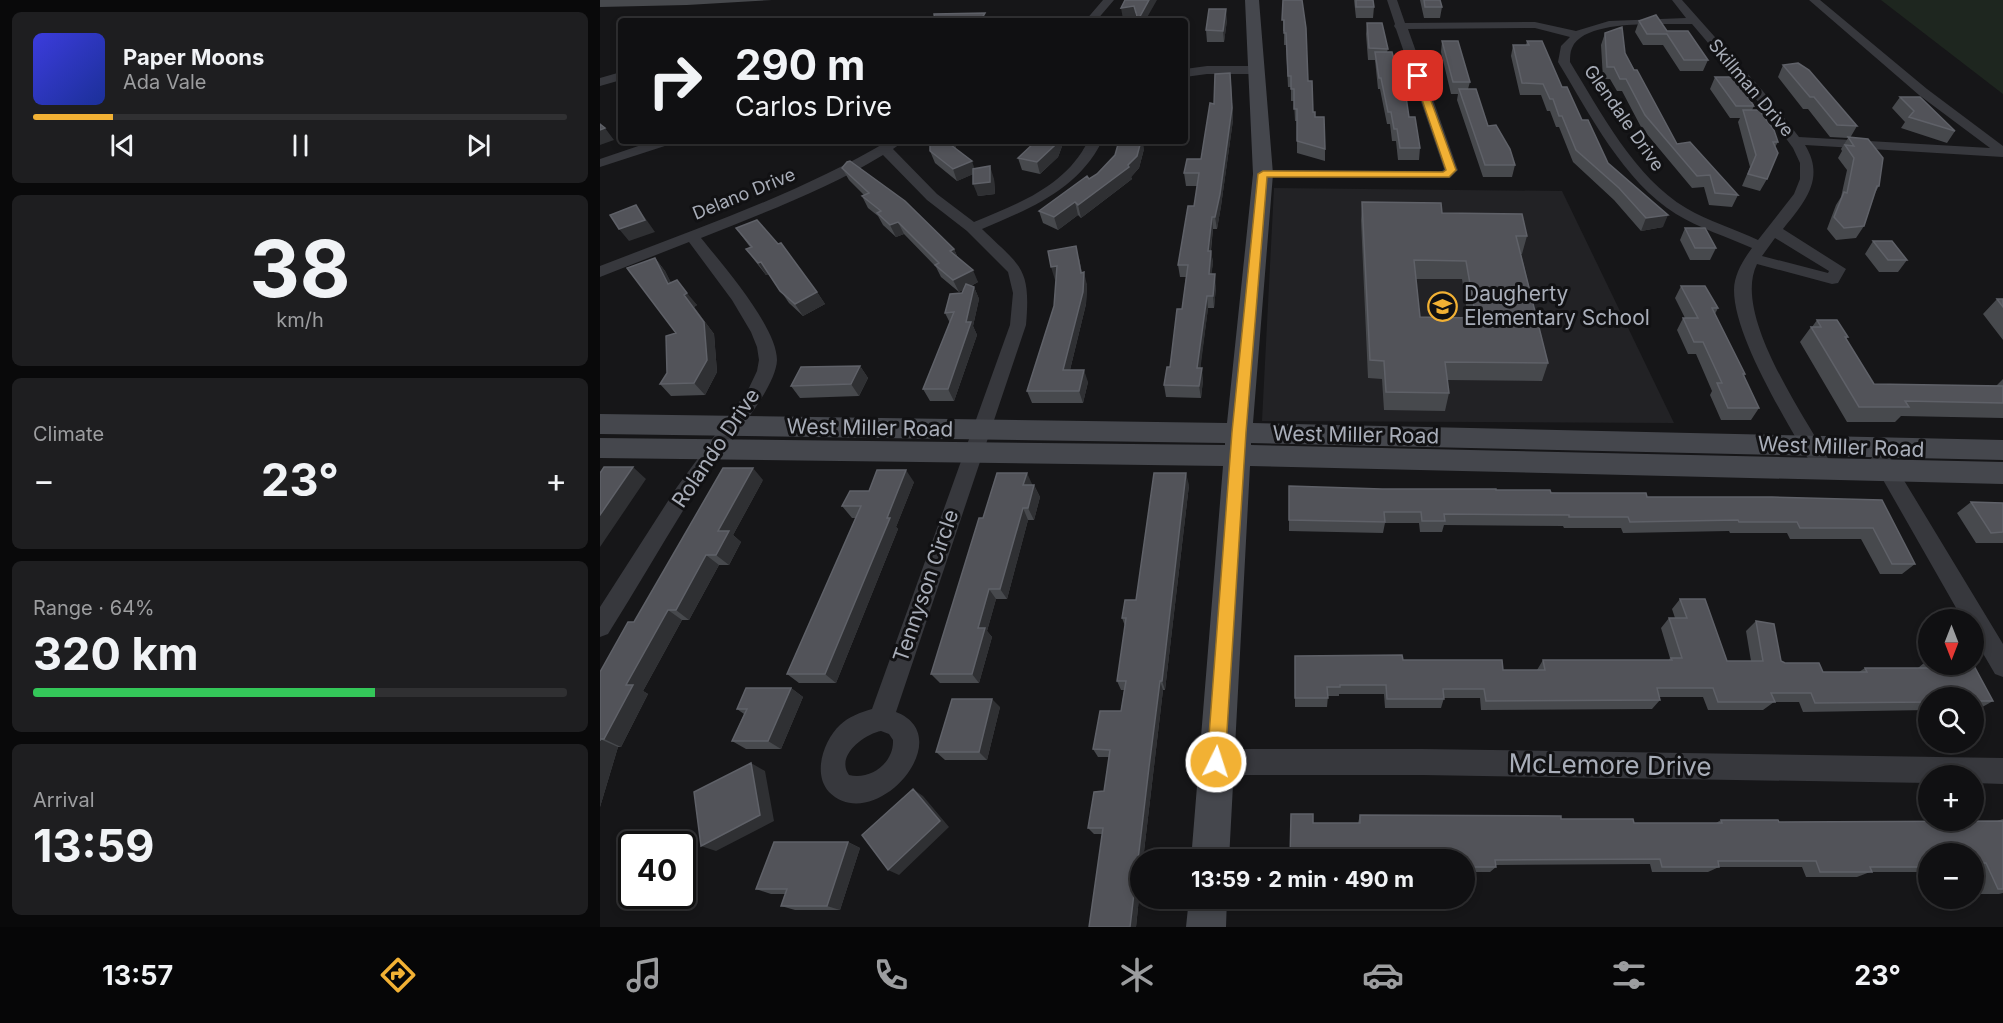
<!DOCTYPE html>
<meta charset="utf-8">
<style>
:root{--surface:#101012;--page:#1e1e20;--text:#f1f3f6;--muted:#9c9d9f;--line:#303032;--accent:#f2b134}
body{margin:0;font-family:Inter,sans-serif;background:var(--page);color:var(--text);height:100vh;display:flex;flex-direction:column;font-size:22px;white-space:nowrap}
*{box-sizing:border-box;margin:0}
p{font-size:20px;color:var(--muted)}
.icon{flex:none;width:33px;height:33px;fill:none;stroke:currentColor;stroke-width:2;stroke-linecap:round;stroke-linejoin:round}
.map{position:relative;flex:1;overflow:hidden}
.drawer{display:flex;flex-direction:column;gap:12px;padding:12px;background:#09090a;width:600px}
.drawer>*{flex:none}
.banner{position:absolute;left:18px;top:18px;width:570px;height:126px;border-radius:6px;box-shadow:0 3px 9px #0003,0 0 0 2px var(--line);background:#101012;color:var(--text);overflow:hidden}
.needle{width:39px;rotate:180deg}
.controls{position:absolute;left:1318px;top:609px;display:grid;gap:12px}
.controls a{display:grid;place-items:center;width:66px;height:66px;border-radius:50%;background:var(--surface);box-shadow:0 3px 9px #0003,0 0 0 2px var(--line);font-size:30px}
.speed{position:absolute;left:18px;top:831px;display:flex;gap:12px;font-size:30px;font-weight:700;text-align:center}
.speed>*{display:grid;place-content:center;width:78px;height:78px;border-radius:50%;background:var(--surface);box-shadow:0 3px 9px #0003,0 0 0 2px var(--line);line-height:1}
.speed .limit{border:3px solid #111;border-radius:9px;background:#fff;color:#111}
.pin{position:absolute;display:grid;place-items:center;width:51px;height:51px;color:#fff;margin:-26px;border-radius:12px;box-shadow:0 3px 9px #0006}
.me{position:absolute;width:66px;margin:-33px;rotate:4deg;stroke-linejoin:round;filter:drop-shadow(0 0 4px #0008)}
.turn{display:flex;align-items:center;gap:21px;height:126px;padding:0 18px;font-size:27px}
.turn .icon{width:78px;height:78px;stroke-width:2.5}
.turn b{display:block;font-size:42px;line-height:51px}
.big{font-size:45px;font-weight:700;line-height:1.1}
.drawer .widget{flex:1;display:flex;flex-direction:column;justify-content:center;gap:9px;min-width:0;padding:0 21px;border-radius:9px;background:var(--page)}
.drawer .dial{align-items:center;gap:0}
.dial b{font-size:78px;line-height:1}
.song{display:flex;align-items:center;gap:18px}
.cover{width:72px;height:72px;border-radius:9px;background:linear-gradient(135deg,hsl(240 70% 55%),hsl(230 70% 35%))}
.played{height:6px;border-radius:3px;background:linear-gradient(90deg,var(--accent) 15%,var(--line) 15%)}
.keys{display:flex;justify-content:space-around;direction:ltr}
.heat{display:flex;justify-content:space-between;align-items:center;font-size:33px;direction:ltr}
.charge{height:9px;border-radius:4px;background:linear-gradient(90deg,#34c759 64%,var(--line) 0)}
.trip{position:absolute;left:530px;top:849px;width:345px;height:60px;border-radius:30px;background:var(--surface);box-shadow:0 3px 9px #0003,0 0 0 2px var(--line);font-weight:700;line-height:60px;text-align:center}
.tabs{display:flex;height:96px;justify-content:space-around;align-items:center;background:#060607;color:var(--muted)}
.tabs .icon{width:42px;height:42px}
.tabs .selected{color:var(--accent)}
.tabs b{font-size:27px;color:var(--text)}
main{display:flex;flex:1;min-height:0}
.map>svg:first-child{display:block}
.built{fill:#222225}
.green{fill:#1e261f}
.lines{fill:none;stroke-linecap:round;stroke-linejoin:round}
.street{fill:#37383d;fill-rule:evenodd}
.secondary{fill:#45474d;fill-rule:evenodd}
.wall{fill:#47494d;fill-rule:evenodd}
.shaded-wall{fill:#2f3033}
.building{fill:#525359;stroke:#5f6168;stroke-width:1.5;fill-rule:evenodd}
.route{fill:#f2b134;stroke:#9d7322;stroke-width:1.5}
.labels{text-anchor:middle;stroke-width:6;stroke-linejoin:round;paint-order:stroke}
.far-street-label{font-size:18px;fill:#a8adb8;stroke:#111113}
.poi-label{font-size:21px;fill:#a8adb8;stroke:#111113;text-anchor:start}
.street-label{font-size:21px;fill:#a8adb8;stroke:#111113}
.near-street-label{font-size:26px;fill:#a8adb8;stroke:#111113}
</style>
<main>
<section class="drawer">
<div class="widget">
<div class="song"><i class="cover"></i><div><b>Paper Moons</b><p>Ada Vale</p></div></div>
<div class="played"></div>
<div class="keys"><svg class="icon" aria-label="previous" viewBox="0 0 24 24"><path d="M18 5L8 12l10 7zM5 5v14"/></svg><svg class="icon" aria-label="pause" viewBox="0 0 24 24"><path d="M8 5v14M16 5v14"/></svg><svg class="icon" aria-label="next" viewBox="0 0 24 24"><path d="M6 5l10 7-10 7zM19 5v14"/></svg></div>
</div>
<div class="widget dial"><b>38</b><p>km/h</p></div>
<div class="widget"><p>Climate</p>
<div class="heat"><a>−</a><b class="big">23°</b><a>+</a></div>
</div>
<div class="widget"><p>Range · 64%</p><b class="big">320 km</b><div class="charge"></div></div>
<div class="widget"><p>Arrival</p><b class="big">13:59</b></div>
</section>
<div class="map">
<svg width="1403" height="927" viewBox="0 0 1403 927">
<rect width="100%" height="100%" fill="#161618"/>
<path class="built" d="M674 188 962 191 1074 423 662 421Z"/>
<path class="green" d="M1281 0H1403V94Z"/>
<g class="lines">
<path class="street" d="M503 0H514L496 21H485Z
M787 0H797L805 23 935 22 976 31 1009 21 1086 18 1072 0H1082L1162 90 1199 137 1390 148 1319 95 1209 0H1220L1327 89 1403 146V157L1205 145C1226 179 1204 203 1183 229L1246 269 1238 283 1232 284 1157 264C1131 316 1209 422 1234 469L1231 474 1224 477 1217 474C1192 430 1134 339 1134 290 1134 275 1143 260 1152 248 1127 237 1099 228 1076 214 1024 182 989 113 958 62L961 46 970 37 935 28 808 29 858 170 850 178 658 177 656 174 663 170 842 171 844 169 796 29 794 26 795 24ZM1045 24H1092L1166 111 1193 148 1200 163V179L1194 194 1158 240C1135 229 1108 221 1086 208 1035 178 1000 111 970 62 970 58 970 52 972 48 981 26 1026 25 1045 24ZM1175 238 1229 271 1228 273 1162 256Z
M607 66H656L662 70 656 74H607L585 77V69Z
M21 72V80L0 86V78Z
M53 141H73L71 144 0 167V159Z
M288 141H304L293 149 337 194 374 222C418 204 466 186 488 141H502C478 190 429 209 382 229 421 267 431 267 426 325L296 712C361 737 274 837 229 792 212 773 224 740 240 725 248 717 261 712 272 709L410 325 413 293 408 272 367 231 327 200 283 155C226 190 163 213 101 238 122 264 177 327 177 360 176 391 121 451 103 479 70 530 40 583 8 634L0 637V607L77 487 148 390 157 371 159 360 157 347 151 332 132 300 89 242 0 277V266C98 228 198 194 288 141ZM281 731 289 734 293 740C294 763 271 780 249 775 235 755 265 734 281 731Z
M1281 451 1288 454 1403 644V677L1395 674 1374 638V620H1363L1274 464 1271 459 1274 454Z
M616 749H823L1403 758V784L1374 783V776H1329V783L823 775H616L607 771 603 762 607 753Z"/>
<path class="secondary" d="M645 0H659L673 174 653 423 1403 440V460L651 443V445L1403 462V484L650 466 629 860H591L623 466 0 458V438L625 445V443L0 434V414L627 423 653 174Z
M589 898H627L626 927H586Z"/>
</g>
<path class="wall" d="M0 0H172L87 5 0 7Z
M683 0 708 81 713 112 715 117 725 149V161L697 153V121H695L694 101H691V87H688L686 45H684V31H683Z
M754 0H773L774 7 773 18H756Z
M820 0H840L842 7 840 18H824Z
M627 20 624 42H607L606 30Z
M1039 21 1067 31 1108 60 1103 71H1080L1063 45H1043L1035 32Z
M767 23 788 49 787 52 820 148 819 160H798L796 141H792L790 124H787L780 89H778L775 60H768L766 34Z
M1005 33 1025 53 1077 144 1138 195 1132 207 1109 205 1104 187 1092 188 1041 127 1022 91H1017L1010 79H1003L1001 45Z
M842 41 870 82 868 89 888 126 915 165 912 177H883L857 100 858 94H851L841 52Z
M927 41 962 87 1008 163 1063 227 1041 231 1014 200 973 162 959 127H956L950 111H947L941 95H920L911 56 913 45H926Z
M1183 65 1257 126 1250 138 1279 186 1275 193 1264 226 1256 238 1236 240 1227 229 1236 205 1241 197 1247 170 1238 158 1242 151 1241 149 1248 138 1230 137 1208 109H1203L1178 77Z
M1115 77 1154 106 1152 110 1178 142 1175 147 1167 179 1160 191 1142 186 1150 167 1138 122 1140 118H1130L1110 89Z
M631 84 633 120 621 206 617 229H613L611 251 613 263 611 274 616 287 614 308H608L600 368 603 380 601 398 566 397 564 385 570 367 582 309 586 277H580L578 265 594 206 597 186H586L584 173 601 159 614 104Z
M1300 97 1355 131 1347 143 1301 128 1305 122 1292 108Z
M436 141H464L458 157 440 174 422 170 418 158Z
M355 144 356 149 375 169 394 179 395 194 378 196 373 174 357 181 335 163 330 151Z
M544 149 539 168 531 177 532 179 519 189 481 218 478 215 458 230 443 223 439 211Z
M242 168 354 249 358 258 378 282 371 286 374 287 379 299 373 326 377 335 354 401H330L323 389 350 323 345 313 362 293 364 289 359 292 341 277 336 267 304 234 296 237 283 225 278 216 268 208 262 196 264 195 249 180Z
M762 202 842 213 927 236 922 254H921L948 363 942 381 847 380 849 393 845 411 784 410 782 379 768 378 761 220ZM816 279H862L868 318 820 317Z
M136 228 217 292 225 304 203 316 189 303 169 274 166 275 155 261 146 249 150 247Z
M1085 228 1116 248 1110 260H1090L1080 240Z
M1273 241 1307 260 1298 272H1279L1265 254Z
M55 258 65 271 71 283 97 305 94 307 114 334 117 372 105 395 71 396 60 384 67 373 76 333Z
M479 258 482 273 487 285 486 304 470 370 488 382 483 403H432L427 391 454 306 456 280H455Z
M1081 286 1118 308 1115 314 1145 374 1144 376 1159 408 1151 420H1121L1110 395 1112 391 1096 354H1088L1077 330 1083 318H1085L1075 298Z
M1397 299H1403V340L1383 314Z
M1217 320 1248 337 1246 339 1274 384 1396 386 1403 379V418L1301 416 1295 422H1247L1200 342 1211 327H1212Z
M260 366 268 378 259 396 200 398 191 386Z
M163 480 133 535 141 542 129 565H119L89 620H82L43 691 48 694 21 747H18L0 807V672L34 622Z
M314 482 296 527 298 529 236 683H199L187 674 256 518H252L242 506 269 491Z
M432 484V485H434L440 497 434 520H428L407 599H396L387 631 392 637 379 683H340L331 674 383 518Z
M589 485 565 690H563L543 860H540V888L536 927 502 834H494L488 828 504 791 509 757H498L493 749 521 711 524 690H521L517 681 525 626 522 618 536 600Z
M689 486 782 489 896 490 1047 497 1282 500 1315 564 1302 574H1280L1261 539H1190L1187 533H1130L1129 531 1023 533 1021 528H964L963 526 844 525 842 532H820L819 523H785L783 533 689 531Z
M1371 502 1403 503V543H1376L1357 513Z
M1080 599 1127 661H1151L1146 631 1156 621 1181 661 1185 663 1223 672H1259L1265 668H1318L1324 663 1321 658 1329 653V664H1373L1393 701 1377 710H1374V698H1329V710L1203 712 1199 702H1174L1163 710H1108L1103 697H1059L1060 700 1052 709 881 710 880 698H844L841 708H785L784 694H739V696H728L727 707H695V656L803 660 903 670H937L943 660H1069L1070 658 1061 628 1069 618H1075L1072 609Z
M191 688 203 697 181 749H146L132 741 144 714 137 709Z
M400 707 387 760H345L336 752Z
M760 815 961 819 1034 823H1116L1121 820 1179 822 1397 821 1403 819V893L1399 894H1379L1374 883V854H1329V871L1324 872H1270L1257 877H1206L1202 867H1119L1108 872H1052L1050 864 895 865 896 867 890 872H864V860H690L713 823H758Z
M248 842 260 848 240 910H195L181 906 186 894H171L156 889Z"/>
<path class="shaded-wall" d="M549 0H557L545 21H538Z
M534 6 536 17 523 19 521 8Z
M626 9 627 20 624 42 623 31Z
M631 84 633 120 621 206 617 229 615 217Z
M5 128 14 140 0 145V130Z
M351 141H358L355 144 356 157 351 145Z
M456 141H464L458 157 440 174 437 162Z
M541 141H543L544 149 539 168 531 177 532 179 481 218 478 205 528 165Z
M372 161 376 173 357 181 353 169Z
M390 166 394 179 395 194 378 196 373 184Z
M475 202 478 215 458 230 454 217Z
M36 205 55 232 29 241 19 229Z
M1068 215 1063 227 1041 231 1046 218Z
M612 217 613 229 609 263 608 251Z
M298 222 304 234 296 237 290 225Z
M476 246 483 279 484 272 487 285 486 304 467 382 463 370 481 273Z
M354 249 359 261 350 251Z
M611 251 613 263 610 287 609 274Z
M55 258 65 271 78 296 68 284Z
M161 262 169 274 166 275 158 263Z
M457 266 460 279 455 280 451 267Z
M373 270 378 282 359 292 353 280Z
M615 274 616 287 614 308 613 296Z
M374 287 379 299 373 326 377 335 354 401 348 389 366 322Z
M217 292 225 304 203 316 195 304Z
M87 293 97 305 94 307 114 334 117 372 105 395 94 383 84 295Z
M607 296 608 308 599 380 597 368Z
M260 366 268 378 259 396 251 384Z
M602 368 603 380 601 398 599 386Z
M484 370 488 382 483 403 479 391Z
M33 467 46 479 0 547V515Z
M153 468 163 480 133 535 141 542 129 565 116 555 118 531Z
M306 470 314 482 296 527 298 529 236 683 225 674Z
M427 473 432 484 429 497 423 485Z
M586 473 589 485 565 690 562 681Z
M434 485 440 497 434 520 428 508Z
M423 508 428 520 407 599 400 589Z
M106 555 119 565 89 620 76 610Z
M389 589 396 599 387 631 392 637 379 683 372 674 378 628Z
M68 610 82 620 43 691 48 694 21 747 4 739 26 685Z
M560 681 563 690 543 860H540V888L536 927H530L549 767Z
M191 688 203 697 181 749 168 741Z
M392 699 400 707 387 760 379 752Z
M0 739 18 747 0 807Z
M151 763 165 771 174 821 116 851 101 846Z
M313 789 323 796 349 827 299 875 288 870Z
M248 842 260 848 240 910 227 906Z"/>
<path class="building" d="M525 0H549L538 20 534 6 521 8Z
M683 0H702L706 28 708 81H712L713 112H715V117H724L725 149 697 141V109H694V89H691V76H688L686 33H684V20H682Z
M756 0H773L774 7H756Z
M824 0H840L842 7H825Z
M609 9H626L623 31 606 30Z
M385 13 382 18 391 17 388 21H335L334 14Z
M1056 15 1067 31H1088L1108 60H1084L1067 34H1047L1039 21Z
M767 23H782L788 49 769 48Z
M1022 27 1025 53 1034 70H1037L1077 144 1090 142 1138 195 1115 193 1110 175 1097 176 1045 115 1026 79H1020L1014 67H1007L1005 33Z
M842 41H858L870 82H853Z
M927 41H942L962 87H967L982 120H988L1008 163 1068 215 1046 218 1019 188 976 150 962 116H959L953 99H950L943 84 922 83 913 45H929Z
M775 52H792L800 83H804L809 117H815L820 148H800L797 129H794L791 112H788L781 78H779Z
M1198 63 1209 70 1257 126 1237 125 1214 97H1210L1183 65Z
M630 73 632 108 620 194 615 217H612L608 251H611L609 274H615L613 296H607L597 368H602L599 386 564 385 567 367H570L577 309H582L588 265H578L588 206H594L599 173H584L587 159H601L610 103 614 104 615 74Z
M1115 77H1134L1154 106H1136Z
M859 89H876L888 126 896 125 910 149 915 165H885Z
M1300 97H1320L1355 131 1309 117 1314 111Z
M1143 110H1159L1174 130 1178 142H1173L1178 153 1167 179 1148 174 1156 155Z
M0 124 5 128 0 130Z
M1248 137 1268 139 1283 158 1279 186H1277L1264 226 1244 228 1234 217 1244 192 1247 193 1254 158 1245 145 1254 146Z
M330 141H351V145L372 161 353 169 330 151Z
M436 141H456L455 145 437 162 418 158Z
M519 141H541L537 156 528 165 529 167 478 205 475 202 454 217 439 211 487 176 489 179 497 174 515 155Z
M250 161 305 201 354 249 350 251 373 270 353 280 335 265 339 263 298 222 290 225 277 213 281 211 262 196 269 193 242 168 247 162Z
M390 166V182L373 184V169Z
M762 202 841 203 842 213 922 214 927 236H916L948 363 845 362 849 393 786 392 784 361 770 360ZM814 260 866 261 876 318 820 317Z
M36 205 45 220 19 229 10 215Z
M157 220 178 244 181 243 217 292 195 304 180 291 161 262 158 263 146 249 152 247 136 228Z
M1085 228H1105L1116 248H1095Z
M1273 241H1292L1307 260H1288Z
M476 246 481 273 484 272 483 292 463 370H484L479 391H427L454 306 457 266 451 267 448 251Z
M55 258 68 284 77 280 87 293 84 295 104 322 107 360 94 383 60 384 67 373 66 336 76 333 27 268Z
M366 284 374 287 366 322H371L348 389H323L354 312 345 313 350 294 362 293Z
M1081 286H1105L1118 308H1112L1145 374H1143L1159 408H1128L1117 383H1122L1103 342H1094L1083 318H1098Z
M1397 299H1403V307Z
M1217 320H1237L1248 337H1245L1274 384 1403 386V403L1305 401 1309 407H1259L1211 327H1221Z
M260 366 251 384 191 386 201 367Z
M4 467H33L0 515V473Z
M123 468H153L118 531H129L116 555H106L76 610H68L26 685H33L4 739H0V741V672L28 622H34Z
M277 470H306L287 518H290L225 674H187L261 506H242L250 491H269Z
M397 473H427L423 485H434L428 508H423L400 589H389L378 628H385L372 674H331L379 518H383Z
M554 473H586L562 681H560L549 767 530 927H489L503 828H488L494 792 504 791 510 750 493 749 500 711H521L526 681H517L526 618H522L525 600H536Z
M689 486 782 489H896V490H950L951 493H1046L1047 497H1172L1282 500 1315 564H1292L1273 528H1200L1197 522H1139L1138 520 1030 522 1028 517H969V515L844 514 845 521H822L821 512H784L785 522 689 520Z
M1371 502 1403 503V532L1391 533Z
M1080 599H1105L1127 661H1163L1156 621 1174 624 1181 661 1185 663H1219L1223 672H1267L1265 668H1333L1331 664H1373L1393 701H1374V698H1329V702L1215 703 1211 693H1171L1175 702H1118L1113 688H1057L1060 700 886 701 884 689H843L844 699H787L786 685H740V687H727L728 698H695V656L802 655 803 660H902L903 670H945L943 660H1072L1071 658H1082L1069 618H1087Z
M146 688H191L168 741H132L147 709H137Z
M352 699H392L379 752H336Z
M151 763 160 815 101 846 94 792Z
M313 789 340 821 288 870 262 835Z
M691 814H713V823H760V815L961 816V819H1033L1034 823H1122L1121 820H1178L1179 822 1403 821V889H1398L1386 863H1374V854H1329V867H1270L1272 872H1220L1216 861H1118L1119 867H1062L1060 859 895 860 896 867H864V860H845L844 858H745V860H690Z
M174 842H248L227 906H181L187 889H156Z"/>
<path class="route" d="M818 73 822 76 856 170 849 177H667L646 432 625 762 623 769 616 771 610 769 607 762 632 432 658 174 663 171 843 172 846 170 814 76Z"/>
<defs>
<symbol id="school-ring" viewBox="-11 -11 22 22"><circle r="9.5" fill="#111113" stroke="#f2b134" stroke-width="1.5"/><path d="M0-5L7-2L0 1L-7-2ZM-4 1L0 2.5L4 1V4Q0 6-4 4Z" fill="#f2b134"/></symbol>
</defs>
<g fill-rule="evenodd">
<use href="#school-ring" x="826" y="290" width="33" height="33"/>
</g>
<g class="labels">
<g class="far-street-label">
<text transform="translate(1151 88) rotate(50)" y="6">Skillman Drive</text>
<text transform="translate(1024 118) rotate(55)" y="6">Glendale Drive</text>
<text transform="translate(144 194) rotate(-22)" y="6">Delano Drive</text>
</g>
<g class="poi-label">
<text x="864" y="301">Daugherty<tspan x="864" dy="24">Elementary School</tspan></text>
</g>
<g class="street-label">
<text transform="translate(270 428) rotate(1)" y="7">West Miller Road</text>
<text transform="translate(756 435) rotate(1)" y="7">West Miller Road</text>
<text transform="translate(1241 447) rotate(2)" y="7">West Miller Road</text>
<text transform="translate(116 448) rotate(-56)" y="7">Rolando Drive</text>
<text transform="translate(326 586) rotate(-71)" y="7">Tennyson Circle</text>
</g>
<g class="near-street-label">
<text transform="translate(1010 765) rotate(1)" y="9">McLemore Drive</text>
</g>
</g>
</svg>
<div class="controls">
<a><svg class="needle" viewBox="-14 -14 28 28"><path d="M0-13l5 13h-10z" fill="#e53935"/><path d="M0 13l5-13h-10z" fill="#9c9d9f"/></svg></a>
<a><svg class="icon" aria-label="search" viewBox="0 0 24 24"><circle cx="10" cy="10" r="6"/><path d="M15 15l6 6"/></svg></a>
<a>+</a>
<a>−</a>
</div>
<div class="speed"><div class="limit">40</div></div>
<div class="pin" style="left:818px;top:76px;background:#d93025"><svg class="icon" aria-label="arrive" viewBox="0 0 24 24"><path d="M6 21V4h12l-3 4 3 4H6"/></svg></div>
<svg class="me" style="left:616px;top:762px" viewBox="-20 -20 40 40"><circle r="17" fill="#f2b134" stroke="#fff" stroke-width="3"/><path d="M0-11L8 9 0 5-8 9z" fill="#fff"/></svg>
<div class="trip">13:59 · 2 min · 490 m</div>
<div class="banner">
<div class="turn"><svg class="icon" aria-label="right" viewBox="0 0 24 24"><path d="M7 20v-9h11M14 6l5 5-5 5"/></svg><div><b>290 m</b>Carlos Drive</div></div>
</div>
</div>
</main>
<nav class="tabs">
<b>13:57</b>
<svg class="icon selected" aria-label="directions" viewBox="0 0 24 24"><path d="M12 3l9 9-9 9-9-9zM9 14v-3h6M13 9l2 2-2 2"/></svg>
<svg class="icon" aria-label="music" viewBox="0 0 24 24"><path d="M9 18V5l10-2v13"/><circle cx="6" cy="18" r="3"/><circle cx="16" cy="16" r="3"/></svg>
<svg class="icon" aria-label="phone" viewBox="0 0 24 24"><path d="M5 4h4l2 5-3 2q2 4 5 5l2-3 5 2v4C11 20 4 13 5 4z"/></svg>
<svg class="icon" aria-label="climate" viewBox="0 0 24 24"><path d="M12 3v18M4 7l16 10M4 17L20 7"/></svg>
<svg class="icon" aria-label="car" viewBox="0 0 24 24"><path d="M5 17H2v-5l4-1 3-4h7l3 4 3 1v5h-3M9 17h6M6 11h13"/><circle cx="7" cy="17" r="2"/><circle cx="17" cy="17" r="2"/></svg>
<svg class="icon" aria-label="filters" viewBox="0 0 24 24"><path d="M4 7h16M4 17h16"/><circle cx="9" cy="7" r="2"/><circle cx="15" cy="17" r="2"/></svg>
<b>23°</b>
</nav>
